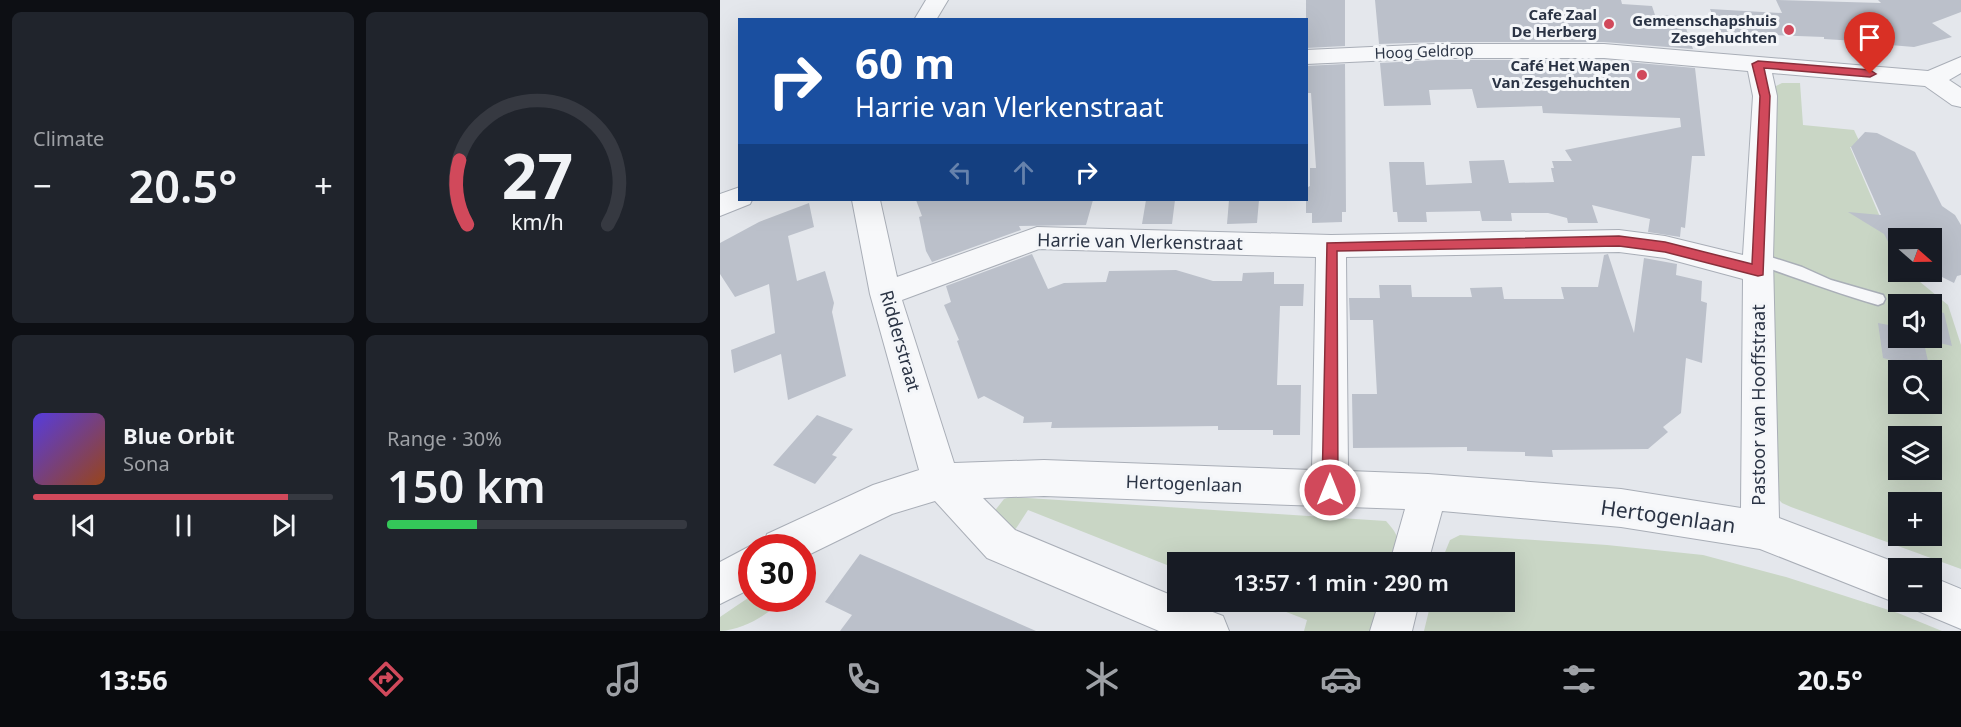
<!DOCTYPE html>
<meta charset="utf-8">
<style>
:root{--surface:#171b24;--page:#20242c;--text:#f1f3f6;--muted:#9ea1a6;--line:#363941;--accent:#d1495b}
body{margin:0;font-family:"Noto Sans",sans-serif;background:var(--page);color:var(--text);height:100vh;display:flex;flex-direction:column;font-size:22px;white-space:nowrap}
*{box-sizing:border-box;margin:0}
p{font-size:20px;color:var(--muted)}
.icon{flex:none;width:33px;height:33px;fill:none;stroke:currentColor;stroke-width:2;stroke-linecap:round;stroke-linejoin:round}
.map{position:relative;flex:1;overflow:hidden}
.panel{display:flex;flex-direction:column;gap:12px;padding:12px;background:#0d0f14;width:720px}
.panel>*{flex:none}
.guide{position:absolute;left:18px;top:18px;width:570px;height:183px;border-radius:0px;box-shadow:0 6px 24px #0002;background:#1a4fa0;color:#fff;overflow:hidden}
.needle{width:39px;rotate:110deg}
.buttons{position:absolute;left:1168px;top:228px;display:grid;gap:12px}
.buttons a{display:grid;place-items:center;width:54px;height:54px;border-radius:0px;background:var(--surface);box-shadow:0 6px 24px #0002;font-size:30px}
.speed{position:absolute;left:18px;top:534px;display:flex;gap:12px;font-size:30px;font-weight:700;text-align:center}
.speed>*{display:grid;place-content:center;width:78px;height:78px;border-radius:50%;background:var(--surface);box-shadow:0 6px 24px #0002;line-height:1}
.speed .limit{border:9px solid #d22;background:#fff;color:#111}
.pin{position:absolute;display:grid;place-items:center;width:51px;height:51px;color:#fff;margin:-62px -26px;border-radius:50% 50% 50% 0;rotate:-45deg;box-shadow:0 0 6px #0007}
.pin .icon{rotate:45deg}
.me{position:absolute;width:66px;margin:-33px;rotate:0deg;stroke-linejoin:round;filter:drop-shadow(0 0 4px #0008)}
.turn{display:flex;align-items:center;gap:21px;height:126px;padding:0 18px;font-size:27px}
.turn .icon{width:78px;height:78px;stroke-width:2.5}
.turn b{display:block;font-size:42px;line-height:51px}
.lanes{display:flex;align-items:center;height:57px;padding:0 18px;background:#0003;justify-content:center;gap:30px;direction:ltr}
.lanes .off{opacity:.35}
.big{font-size:45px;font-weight:600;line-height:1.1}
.panel .tile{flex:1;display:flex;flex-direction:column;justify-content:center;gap:9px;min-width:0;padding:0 21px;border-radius:9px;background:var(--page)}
.panel .dial{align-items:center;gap:0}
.dial svg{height:156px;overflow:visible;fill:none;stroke:var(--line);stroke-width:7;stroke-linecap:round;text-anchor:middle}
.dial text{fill:var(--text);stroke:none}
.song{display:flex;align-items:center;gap:18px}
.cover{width:72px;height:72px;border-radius:9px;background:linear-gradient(135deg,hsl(250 70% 55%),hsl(20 70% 35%))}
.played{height:6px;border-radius:3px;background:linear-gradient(90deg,var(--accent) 85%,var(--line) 85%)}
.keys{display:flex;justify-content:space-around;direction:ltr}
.heat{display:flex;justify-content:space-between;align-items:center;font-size:33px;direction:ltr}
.charge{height:9px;border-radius:4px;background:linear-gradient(90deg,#34c759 30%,var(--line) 0)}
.panel .tiles{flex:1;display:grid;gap:12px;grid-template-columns:repeat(2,1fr)}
.trip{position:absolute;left:447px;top:552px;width:348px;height:60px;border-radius:0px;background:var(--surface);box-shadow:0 6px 24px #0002;font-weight:600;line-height:60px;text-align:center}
.menu{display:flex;height:96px;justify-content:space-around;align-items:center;background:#090b0e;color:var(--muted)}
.menu .icon{width:42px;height:42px}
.menu .on{color:var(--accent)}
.menu b{font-size:27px;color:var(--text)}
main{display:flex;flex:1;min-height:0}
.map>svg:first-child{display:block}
.green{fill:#c9d6c5;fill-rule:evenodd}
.building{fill:#bbc0ca}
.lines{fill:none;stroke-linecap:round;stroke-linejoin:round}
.lane-casing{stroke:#a9aeb7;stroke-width:3}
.street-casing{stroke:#a9aeb7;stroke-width:2}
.lane{fill:#f7f8fa;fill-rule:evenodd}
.street{fill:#f7f8fa;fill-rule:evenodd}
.route{fill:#d1495b;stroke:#882f3b;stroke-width:1.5}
.poi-dot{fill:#d1495b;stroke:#f4f6f9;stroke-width:2}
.labels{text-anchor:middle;stroke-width:6;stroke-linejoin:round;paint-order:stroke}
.far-poi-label{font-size:15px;font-weight:bold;fill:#2b3445;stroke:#f4f6f9;text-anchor:end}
.far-street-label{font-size:15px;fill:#2b3445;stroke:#f4f6f9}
.street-label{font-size:18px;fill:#2b3445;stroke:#f4f6f9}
.near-street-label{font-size:21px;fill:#2b3445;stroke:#f4f6f9}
</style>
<main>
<section class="panel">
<div class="tiles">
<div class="tile"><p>Climate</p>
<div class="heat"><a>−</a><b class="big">20.5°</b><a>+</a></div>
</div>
<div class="tile dial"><svg viewBox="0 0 100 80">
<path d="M14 69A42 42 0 1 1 86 69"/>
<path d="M14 69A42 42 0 0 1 10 36" stroke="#d1495b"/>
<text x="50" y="56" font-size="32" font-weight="700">27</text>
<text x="50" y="72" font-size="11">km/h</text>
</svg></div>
<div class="tile">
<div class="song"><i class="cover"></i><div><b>Blue Orbit</b><p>Sona</p></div></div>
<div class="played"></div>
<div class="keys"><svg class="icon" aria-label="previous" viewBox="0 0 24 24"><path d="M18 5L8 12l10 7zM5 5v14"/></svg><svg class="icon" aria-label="pause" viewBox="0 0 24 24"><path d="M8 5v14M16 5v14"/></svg><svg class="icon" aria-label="next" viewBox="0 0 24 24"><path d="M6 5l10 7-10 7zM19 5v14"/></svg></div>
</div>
<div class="tile"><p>Range · 30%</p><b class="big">150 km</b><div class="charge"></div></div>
</div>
</section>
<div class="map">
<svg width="1241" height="631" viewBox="0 0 1241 631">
<rect width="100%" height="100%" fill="#e4e7ec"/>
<path class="green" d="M1062 83H1080L1083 125 1134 130 1142 147H1130L1179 261V272H1188L1228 305 1241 345V569L1071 507 1062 503 1051 491 1054 87ZM1179 304H1212V338H1179ZM1179 370H1212V404H1179ZM1179 436H1212V470H1179ZM1179 502H1212V536H1179Z
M291 497 666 521C679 535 682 544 676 562H458L457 569 308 510 293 533 273 513 284 499Z
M740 535 887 545 983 555 1066 577 1178 613 1222 631H704L711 602H784V562H721L730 540Z
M31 596 32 598 64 599C47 615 25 629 0 631V617Z
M540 602H664L654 631H584L587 620Z"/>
<path class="building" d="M586 0H625V46L586 48Z
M655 0H901L902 4 932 6 935 15 962 16 973 49 884 42H716L659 44Z
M1056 0 1161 3 1158 0H1241V12L1212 23 1232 37 1194 47 1170 45 1169 43 1104 39V37L1000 33 990 9 1062 13Z
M716 60H884L975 68 985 156H972L965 228 961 227 960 237 928 232 930 219 872 205 878 223H848L847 218 828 213H791L792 221H762L760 211 706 212 707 222H678L677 212H673L669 162H704L706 185 752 183 749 161 784 160 789 183 834 182 831 168H834L832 161H852L845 150 961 127 960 118 823 113 822 106 757 108 752 89 709 90 711 105 664 106 660 63Z
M625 64 626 212H622V222L592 223V213H586V188L590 186V168H596L591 93H586V66Z
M1145 132 1157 133 1195 152 1222 206 1235 215 1241 225V275L1237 276 1234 283 1212 272V238H1179V259H1177L1164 234 1128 212 1161 215 1131 147Z
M196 200H373L366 225 299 226 301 230 212 262 206 251 199 217 202 216Z
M426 200H455L452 224H422Z
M509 200H539L537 223 507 224Z
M89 203 94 227 68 236 77 281 105 271 114 303 112 312 126 376 68 400 61 354 14 373 11 350 55 333 49 284 15 297 0 274V243L39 222Z
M312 254 328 289 344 283 386 282 389 271 456 270 493 281H522L523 273 554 272V284H584L583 306H560L557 385H581L580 435H553V430H498V426L331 428 332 422 303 423 304 417 264 396 258 399 237 341 239 340 224 305 231 302 226 286Z
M888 254 914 333 924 258 957 264 956 275 982 281 981 301 987 303 982 363 966 358 961 413 943 427 948 432 928 449 832 450 833 457 805 456V452L747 451V447L633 448 632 394H657L653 320H630L629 298H660L659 285H691L692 297H752L750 288 782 287 784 299H844L841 287H878L884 255Z
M1169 300 1187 304H1179V338H1212V310L1224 313 1232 346 1203 339 1210 370H1184L1183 363 1163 358 1158 323 1174 326Z
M97 415 133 429 112 455 117 457 95 484 53 465Z
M140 554 177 570 316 631H120L132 615 105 602Z"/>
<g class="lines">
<defs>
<path id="lane" d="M1038 253 1082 267 1111 280 1163 295 1165 299 1163 303 1158 305C1115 293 1075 277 1033 263L1031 259 1033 255Z"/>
<path id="street" d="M206 0H228L216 20H194Z
M716 44H884L1208 71 1241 57V73L1229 80 1241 88V107L1232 105 1205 86 1052 73 1057 96 1053 259 1059 518 1190 568H1179V602H1185L1179 604 1040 549 901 527 722 511 708 562H670L685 509 324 496 263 498 295 530 458 598V602H467L503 616 509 631H439L267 558 215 501 172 514 82 558V548H42L47 534 153 485 199 470 150 294 132 200H160L177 277 317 227 611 235 899 230 945 236 1023 255 1033 96 1028 71 884 58H716L586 64V50ZM319 249 596 257 592 470 324 460 234 463 182 300ZM899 252 945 258 1023 279 1021 508 901 489 708 474 628 471 626 257Z
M20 187V200H32L30 204 0 216V194Z
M32 545 37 548H32V588L0 604V562Z
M1212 577 1241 589V629L1198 611 1194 602H1212Z
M659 602H699L692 631H650Z"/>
</defs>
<use href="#lane" class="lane-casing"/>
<use href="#street" class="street-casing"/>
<use href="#lane" class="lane"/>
<use href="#street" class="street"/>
</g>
<path class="route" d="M1038 61 1150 70 1156 74 1150 77 1044 68 1050 96 1043 275 1038 276 945 252 899 246 617 251 618 490 616 495 610 498 604 495 602 490 607 243 899 236 945 242 1032 264 1040 96 1032 64Z"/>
<g class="poi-dot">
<circle cx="889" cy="24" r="6"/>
<circle cx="1069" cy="30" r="6"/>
<circle cx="922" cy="75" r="6"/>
</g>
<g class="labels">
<g class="far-poi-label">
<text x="877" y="20">Cafe Zaal<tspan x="877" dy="17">De Herberg</tspan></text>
<text x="1057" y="26">Gemeenschapshuis<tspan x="1057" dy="17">Zesgehuchten</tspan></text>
<text x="910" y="71">Café Het Wapen<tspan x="910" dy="17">Van Zesgehuchten</tspan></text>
</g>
<g class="far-street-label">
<text transform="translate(704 52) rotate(-2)" y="5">Hoog Geldrop</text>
</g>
<g class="street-label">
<text transform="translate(420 242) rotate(1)" y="6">Harrie van Vlerkenstraat</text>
<text transform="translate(180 341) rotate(74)" y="6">Ridderstraat</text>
<text transform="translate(1039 405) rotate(-90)" y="6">Pastoor van Hooffstraat</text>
<text transform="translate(464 484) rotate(2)" y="6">Hertogenlaan</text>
</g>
<g class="near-street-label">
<text transform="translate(948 517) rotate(8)" y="7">Hertogenlaan</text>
</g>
</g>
</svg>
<div class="buttons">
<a><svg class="needle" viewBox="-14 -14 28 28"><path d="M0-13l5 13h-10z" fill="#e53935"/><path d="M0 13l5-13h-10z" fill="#9ea1a6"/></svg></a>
<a><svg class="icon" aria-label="sound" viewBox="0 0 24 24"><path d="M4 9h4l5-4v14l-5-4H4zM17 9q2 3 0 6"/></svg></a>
<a><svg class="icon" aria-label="search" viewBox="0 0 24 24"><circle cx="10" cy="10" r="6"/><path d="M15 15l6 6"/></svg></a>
<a><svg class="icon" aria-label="layers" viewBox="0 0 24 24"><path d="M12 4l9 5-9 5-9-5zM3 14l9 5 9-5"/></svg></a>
<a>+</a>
<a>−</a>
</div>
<div class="speed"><div class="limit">30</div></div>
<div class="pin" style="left:1150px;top:74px;background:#d93025"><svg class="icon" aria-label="arrive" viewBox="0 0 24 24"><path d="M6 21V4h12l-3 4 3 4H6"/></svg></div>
<svg class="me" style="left:610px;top:490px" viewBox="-20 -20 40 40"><circle r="17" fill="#d1495b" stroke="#fff" stroke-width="3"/><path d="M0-11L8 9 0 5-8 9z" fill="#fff"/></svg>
<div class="trip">13:57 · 1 min · 290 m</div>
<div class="guide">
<div class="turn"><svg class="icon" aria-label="right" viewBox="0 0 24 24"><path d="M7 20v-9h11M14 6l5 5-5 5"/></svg><div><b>60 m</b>Harrie van Vlerkenstraat</div></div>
<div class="lanes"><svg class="icon off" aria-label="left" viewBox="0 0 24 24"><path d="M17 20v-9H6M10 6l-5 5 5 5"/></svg><svg class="icon off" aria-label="ahead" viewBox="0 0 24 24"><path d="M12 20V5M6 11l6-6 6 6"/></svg><svg class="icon" aria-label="right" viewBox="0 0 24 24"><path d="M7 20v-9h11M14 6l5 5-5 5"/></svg></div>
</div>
</div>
</main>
<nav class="menu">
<b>13:56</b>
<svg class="icon on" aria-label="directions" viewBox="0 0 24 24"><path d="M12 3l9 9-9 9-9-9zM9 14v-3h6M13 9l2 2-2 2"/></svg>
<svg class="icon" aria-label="music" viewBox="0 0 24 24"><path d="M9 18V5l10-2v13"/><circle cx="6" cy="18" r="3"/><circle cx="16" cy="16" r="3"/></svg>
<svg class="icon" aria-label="phone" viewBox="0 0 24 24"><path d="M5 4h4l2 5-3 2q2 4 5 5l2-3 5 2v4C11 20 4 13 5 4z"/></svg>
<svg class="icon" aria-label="climate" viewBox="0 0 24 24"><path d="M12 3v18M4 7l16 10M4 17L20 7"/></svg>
<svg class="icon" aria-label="car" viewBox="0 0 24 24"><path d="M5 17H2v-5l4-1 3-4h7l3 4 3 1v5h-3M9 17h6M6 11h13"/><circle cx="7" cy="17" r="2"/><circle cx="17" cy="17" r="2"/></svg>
<svg class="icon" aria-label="filters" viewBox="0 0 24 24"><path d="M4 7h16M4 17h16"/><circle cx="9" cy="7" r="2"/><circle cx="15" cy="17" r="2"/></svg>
<b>20.5°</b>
</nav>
